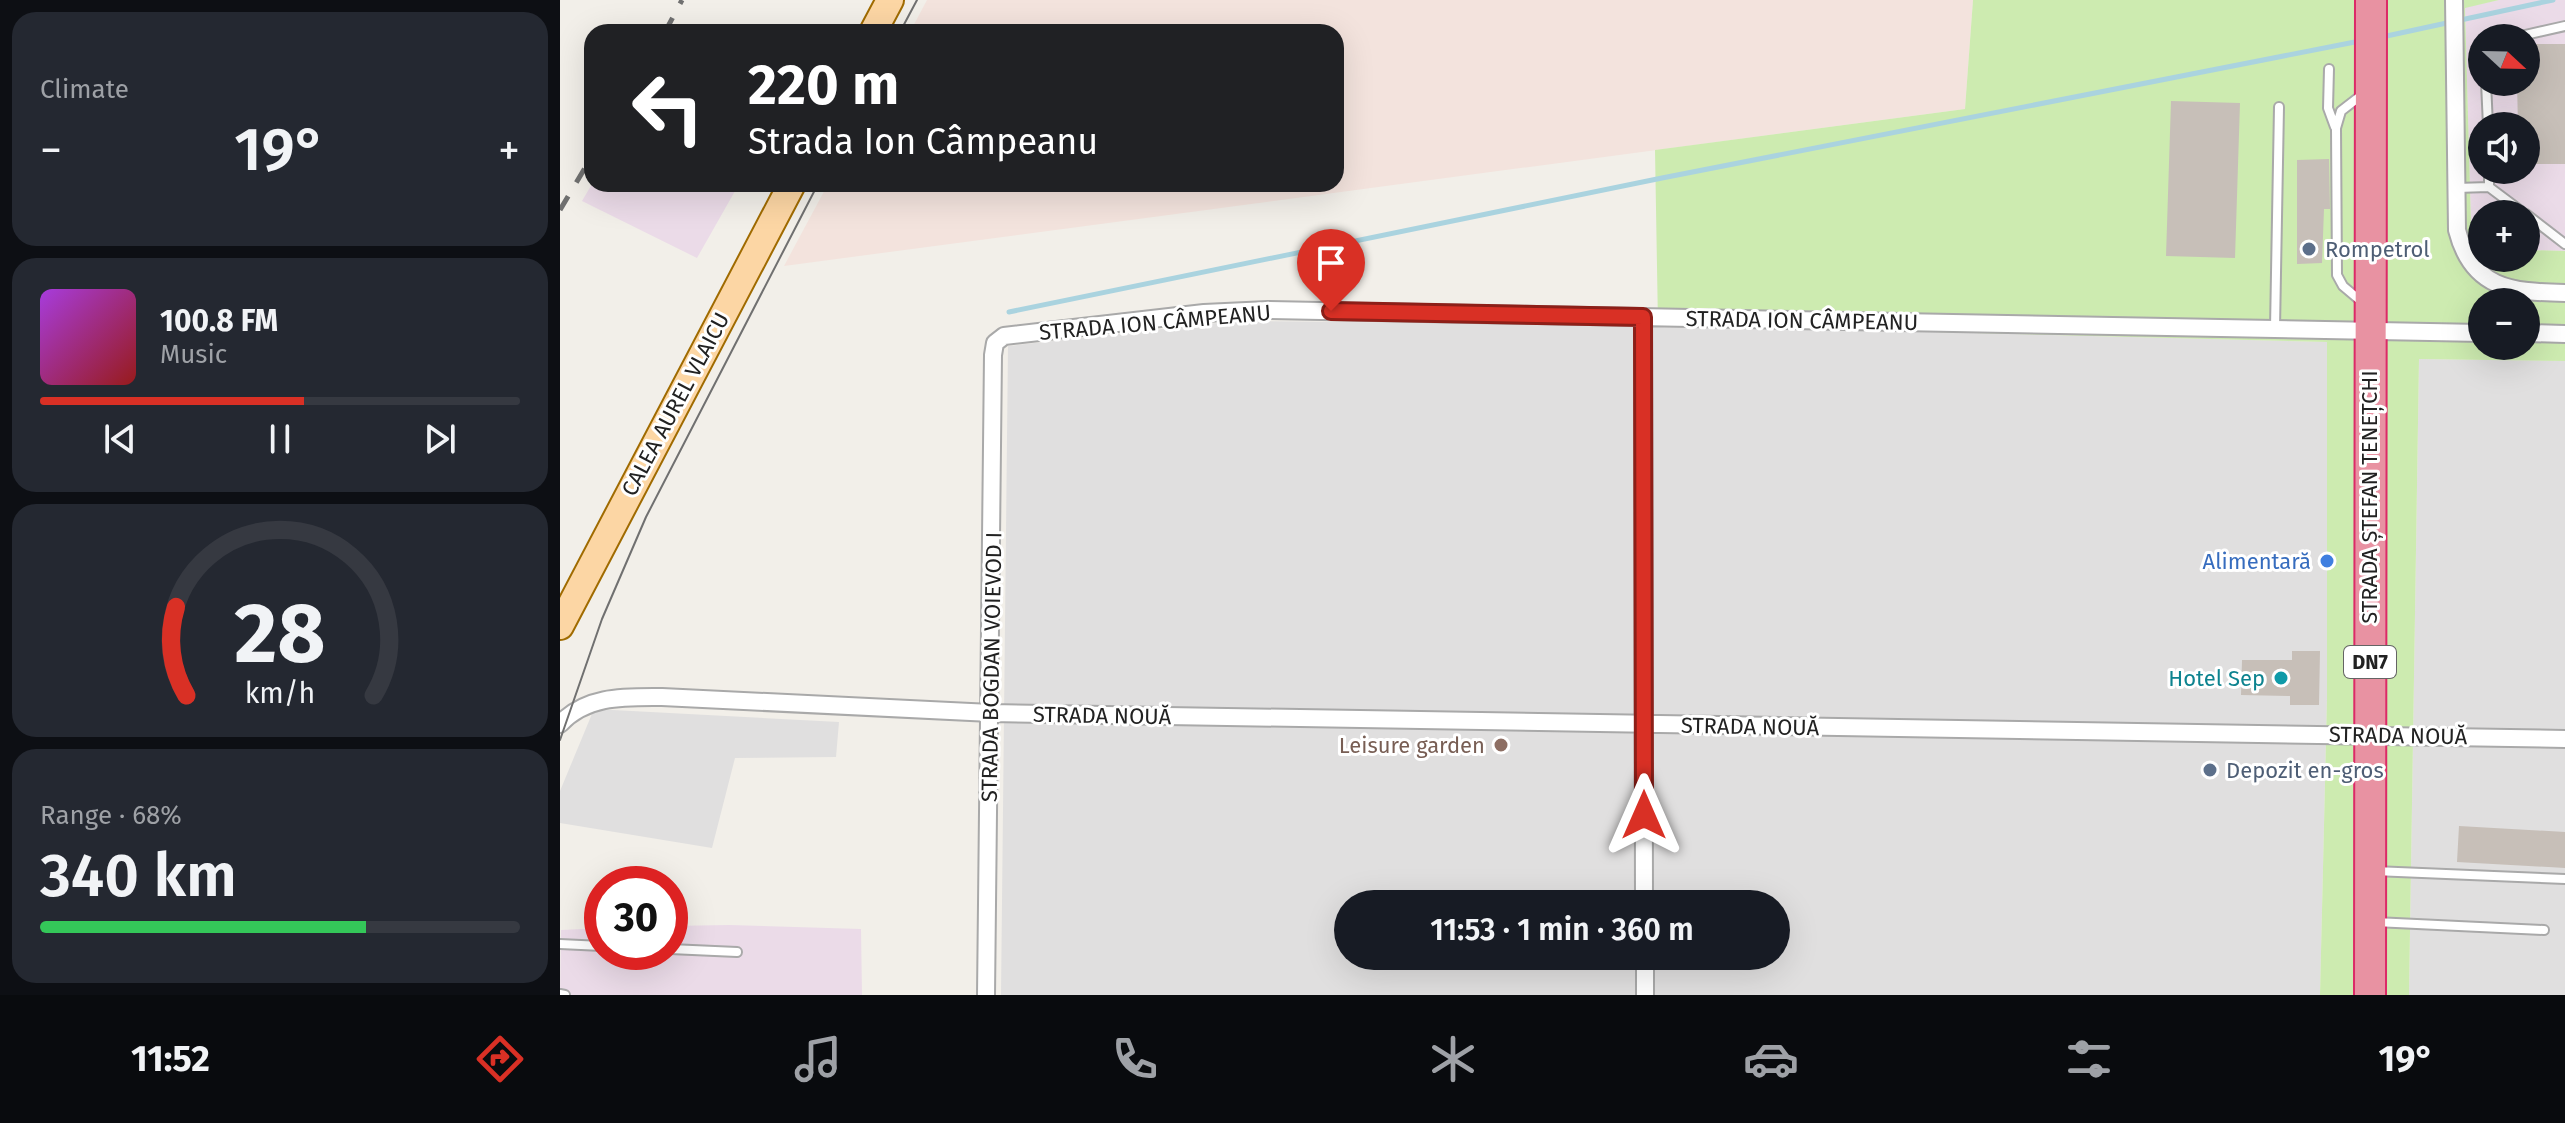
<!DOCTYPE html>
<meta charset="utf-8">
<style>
:root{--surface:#171b24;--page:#242831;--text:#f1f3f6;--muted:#9ea1a6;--line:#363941;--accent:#d93025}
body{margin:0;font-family:"Fira Sans",sans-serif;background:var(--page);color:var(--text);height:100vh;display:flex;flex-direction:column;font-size:30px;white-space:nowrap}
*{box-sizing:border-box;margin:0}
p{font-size:26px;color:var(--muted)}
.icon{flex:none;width:44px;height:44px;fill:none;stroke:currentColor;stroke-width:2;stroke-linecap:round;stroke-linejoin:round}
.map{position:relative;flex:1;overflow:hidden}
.side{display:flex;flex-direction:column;gap:12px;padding:12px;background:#0d0f14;width:560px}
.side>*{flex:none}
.hud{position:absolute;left:24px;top:24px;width:760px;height:168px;border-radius:24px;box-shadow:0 8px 32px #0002;background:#202124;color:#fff;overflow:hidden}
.needle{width:52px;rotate:112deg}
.controls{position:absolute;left:1908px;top:24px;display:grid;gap:16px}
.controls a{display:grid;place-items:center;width:72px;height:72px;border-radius:50%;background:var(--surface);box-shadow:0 8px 32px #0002;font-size:40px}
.speed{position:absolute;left:24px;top:866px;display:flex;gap:16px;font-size:40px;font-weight:700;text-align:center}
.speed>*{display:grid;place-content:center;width:104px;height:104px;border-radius:50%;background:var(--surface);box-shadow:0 8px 32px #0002;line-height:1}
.speed .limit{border:12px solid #d22;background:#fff;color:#111}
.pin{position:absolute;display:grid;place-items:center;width:68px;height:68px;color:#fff;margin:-82px -34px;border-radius:50% 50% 50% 0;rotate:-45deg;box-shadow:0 0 8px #0007}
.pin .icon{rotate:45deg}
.me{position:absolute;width:88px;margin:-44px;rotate:0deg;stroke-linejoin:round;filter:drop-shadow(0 0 6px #0008)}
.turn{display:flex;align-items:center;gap:28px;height:168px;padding:0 32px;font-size:36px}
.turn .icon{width:104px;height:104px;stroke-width:2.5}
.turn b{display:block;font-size:56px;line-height:68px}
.big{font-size:60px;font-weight:600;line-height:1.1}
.side .tile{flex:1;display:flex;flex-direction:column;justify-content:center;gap:12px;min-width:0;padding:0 28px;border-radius:24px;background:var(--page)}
.side .dial{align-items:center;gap:0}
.dial svg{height:208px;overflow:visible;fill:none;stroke:var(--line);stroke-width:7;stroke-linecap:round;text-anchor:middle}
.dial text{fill:var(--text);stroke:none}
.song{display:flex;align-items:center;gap:24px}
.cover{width:96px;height:96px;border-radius:12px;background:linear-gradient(135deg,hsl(280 70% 55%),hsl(0 70% 35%))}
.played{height:8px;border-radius:4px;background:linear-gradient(90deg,var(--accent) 55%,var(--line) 55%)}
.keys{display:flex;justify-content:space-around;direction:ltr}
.heat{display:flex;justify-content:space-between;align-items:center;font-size:44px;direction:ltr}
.charge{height:12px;border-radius:6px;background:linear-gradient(90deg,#34c759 68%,var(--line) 0)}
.trip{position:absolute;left:774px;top:890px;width:456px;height:80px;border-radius:40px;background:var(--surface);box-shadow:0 8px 32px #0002;font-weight:600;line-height:80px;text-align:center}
.dock{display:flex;height:128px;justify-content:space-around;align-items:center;background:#090b0e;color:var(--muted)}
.dock .icon{width:56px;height:56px}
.dock .on{color:var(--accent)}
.dock b{font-size:36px;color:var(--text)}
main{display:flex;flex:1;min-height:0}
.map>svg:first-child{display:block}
.residential{fill:#e0dfdf;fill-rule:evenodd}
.industrial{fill:#ebdbe8;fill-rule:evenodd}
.military{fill:#f3e3dd}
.grass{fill:#cdebb0;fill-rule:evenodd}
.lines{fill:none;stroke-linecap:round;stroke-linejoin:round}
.stream{stroke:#aad3df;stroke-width:5}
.building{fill:#c7bfb8}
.lane-casing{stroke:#a9a9a9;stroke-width:12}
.street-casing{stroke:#a9a9a9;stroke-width:20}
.primary-casing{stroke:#a06b00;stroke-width:30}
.highway-casing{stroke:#dc2a67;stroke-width:34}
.lane{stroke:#fff;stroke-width:8}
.street{stroke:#fff;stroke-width:16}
.primary{stroke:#fcd6a4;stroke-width:26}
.highway{stroke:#e892a2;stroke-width:30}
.tram{stroke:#707070;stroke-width:2}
.rail{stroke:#707070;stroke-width:5;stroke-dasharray:16 16;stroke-linecap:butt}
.route-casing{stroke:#8d1f18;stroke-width:20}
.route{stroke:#d93025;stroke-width:14}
.service-dot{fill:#5c6f8a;stroke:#fff;stroke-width:3}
.shop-dot{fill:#3f7fe0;stroke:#fff;stroke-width:3}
.culture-dot{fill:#0f9aa8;stroke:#fff;stroke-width:3}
.education-dot{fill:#8d6e63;stroke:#fff;stroke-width:3}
.labels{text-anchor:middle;stroke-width:6;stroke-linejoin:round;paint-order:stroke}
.shield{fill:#fff;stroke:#646464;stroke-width:2}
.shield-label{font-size:20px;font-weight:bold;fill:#222}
.service-label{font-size:22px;fill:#4e5e75;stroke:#fff;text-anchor:start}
.street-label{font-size:22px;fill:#222;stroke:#fff}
.shop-label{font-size:22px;fill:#366cbe;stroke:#fff;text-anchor:end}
.culture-label{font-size:22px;fill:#0d838f;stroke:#fff;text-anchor:end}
.education-label{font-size:22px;fill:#785e54;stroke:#fff;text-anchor:end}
</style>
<main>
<section class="side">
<div class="tile"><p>Climate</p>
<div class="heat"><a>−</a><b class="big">19°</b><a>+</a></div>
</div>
<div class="tile">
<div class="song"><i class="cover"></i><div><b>100.8 FM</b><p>Music</p></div></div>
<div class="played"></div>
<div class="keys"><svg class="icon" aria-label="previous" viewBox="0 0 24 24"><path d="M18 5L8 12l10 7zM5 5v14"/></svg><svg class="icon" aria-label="pause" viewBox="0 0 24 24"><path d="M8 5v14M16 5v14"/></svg><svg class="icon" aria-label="next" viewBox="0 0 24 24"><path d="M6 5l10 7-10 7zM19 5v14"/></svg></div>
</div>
<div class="tile dial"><svg viewBox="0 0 100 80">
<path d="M14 69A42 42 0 1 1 86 69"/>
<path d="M14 69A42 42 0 0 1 10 35" stroke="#d93025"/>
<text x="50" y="56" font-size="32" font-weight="700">28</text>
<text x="50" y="72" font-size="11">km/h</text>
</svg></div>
<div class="tile"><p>Range · 68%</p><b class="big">340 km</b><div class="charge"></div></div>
</section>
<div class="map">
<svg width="2005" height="995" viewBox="0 0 2005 995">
<rect width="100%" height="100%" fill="#f2efe9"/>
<path class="residential" d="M675 321 1098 325 1767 342V698L1760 995H441L448 346ZM788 904H1216V956H788Z
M1859 359 2005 361V995H1849Z
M34 709 279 722 276 757 175 758 152 848 0 823V791Z"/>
<path class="industrial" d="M1939 0H2005V251L1966 250V214H1922V235L1911 225 1905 7ZM1922 38H1966V82H1922ZM1922 126H1966V170H1922Z
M32 184H179L137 258 22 201Z
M169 925 301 929 302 995H0L1 930 42 928V952H110V926Z"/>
<path class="military" d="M367 0H1413L1405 109 224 266 268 184H776V32H350Z"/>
<path class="grass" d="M1413 0H1939L1905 8 1911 225 1922 235V258H1966V250L2005 251V361L1859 359 1849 995H1760L1767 698V342L1098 325 1095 150 1405 109ZM1922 302H1966V346H1922Z"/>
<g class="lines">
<path class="stream" d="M1822 37 1993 0
M449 312 1102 178 1800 41"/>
</g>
<path class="building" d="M1966 44H2005V164H1966V126H1958L1957 82H1966Z
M1611 101 1680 103 1675 258 1606 256Z
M1769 159 1770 209H1764L1762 263 1737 264V160Z
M1732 651H1760L1759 705H1730V696L1681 695 1682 660H1732Z
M1899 826 2005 832V868L1897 862Z"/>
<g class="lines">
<defs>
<path id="lane" d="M1952 38 2005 26
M1769 69 1768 108 1775 127
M1926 82 1928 126
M1929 170V187
M1896 188 1929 187 1965 214
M1966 214 2005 244
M1802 302 1783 286 1777 275 1776 128 1781 111 1803 94
M1715 328 1719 107
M1814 871 2005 879
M1815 922 1984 930
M0 944 42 946
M110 949 177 952
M0 994 5 995"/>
<path id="street" d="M1894 0 1897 230C1912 289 1951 292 2005 293
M1083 317 1084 904
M1966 333 2005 334
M0 724C27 695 65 697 102 697L431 713 2005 739
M1085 956V995
M426 995 433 355 435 343 444 336 644 313 708 310 1922 333"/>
<path id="primary" d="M313 32 330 0
M0 626 232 184"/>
<path id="highway" d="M1810 995 1811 0"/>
</defs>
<use href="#lane" class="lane-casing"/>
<use href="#street" class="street-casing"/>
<use href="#primary" class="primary-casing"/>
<use href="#highway" class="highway-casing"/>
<use href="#lane" class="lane"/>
<use href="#street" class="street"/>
<use href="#primary" class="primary"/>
<use href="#highway" class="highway"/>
<path class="tram" d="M340 32 357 0
M0 740 42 619 86 517 258 184"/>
<path class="rail" d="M105 32 122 0
M0 210 32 156"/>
</g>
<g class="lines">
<defs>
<path id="route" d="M771 311 1083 317 1084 815"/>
</defs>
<use href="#route" class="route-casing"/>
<use href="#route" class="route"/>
</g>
<g class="service-dot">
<circle cx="1749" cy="249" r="8"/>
<circle cx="1650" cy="770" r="8"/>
</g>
<circle class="shop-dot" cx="1767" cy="561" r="8"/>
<circle class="culture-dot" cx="1721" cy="678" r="8"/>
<circle class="education-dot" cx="941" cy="745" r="8"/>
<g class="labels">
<rect class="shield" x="1784" y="646" width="52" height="32" rx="6"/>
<g class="shield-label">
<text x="1810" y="669">DN7</text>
</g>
<g class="service-label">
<text x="1765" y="257">Rompetrol</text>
<text x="1666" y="778">Depozit en-gros</text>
</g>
<g class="street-label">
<text transform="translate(1242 320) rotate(1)" y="8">STRADA ION CÂMPEANU</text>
<text transform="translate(595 322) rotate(-5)" y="8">STRADA ION CÂMPEANU</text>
<text transform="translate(115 404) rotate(-62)" y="8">CALEA AUREL VLAICU</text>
<text transform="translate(1809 497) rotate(-90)" y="8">STRADA ȘTEFAN TENEȚCHI</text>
<text transform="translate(431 667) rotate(-89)" y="8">STRADA BOGDAN VOIEVOD I</text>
<text transform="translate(542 715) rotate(1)" y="8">STRADA NOUĂ</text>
<text transform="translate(1190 726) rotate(1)" y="8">STRADA NOUĂ</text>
<text transform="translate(1838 735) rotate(1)" y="8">STRADA NOUĂ</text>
</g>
<g class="shop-label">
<text x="1751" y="569">Alimentară</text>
</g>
<g class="culture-label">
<text x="1705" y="686">Hotel Sep</text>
</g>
<g class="education-label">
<text x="925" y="753">Leisure garden</text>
</g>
</g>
</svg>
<div class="controls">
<a><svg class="needle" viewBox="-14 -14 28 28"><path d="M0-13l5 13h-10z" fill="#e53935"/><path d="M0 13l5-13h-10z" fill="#9ea1a6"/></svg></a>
<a><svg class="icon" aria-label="sound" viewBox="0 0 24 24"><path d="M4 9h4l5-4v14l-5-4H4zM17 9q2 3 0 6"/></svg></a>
<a>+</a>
<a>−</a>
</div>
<div class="speed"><div class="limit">30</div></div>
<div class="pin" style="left:771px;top:311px;background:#d93025"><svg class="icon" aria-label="arrive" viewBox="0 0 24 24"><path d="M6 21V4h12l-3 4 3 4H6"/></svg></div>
<svg class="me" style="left:1084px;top:815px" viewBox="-20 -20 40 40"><path d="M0-17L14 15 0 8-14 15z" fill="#d93025" stroke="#fff" stroke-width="4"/></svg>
<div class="trip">11:53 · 1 min · 360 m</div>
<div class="hud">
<div class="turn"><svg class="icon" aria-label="left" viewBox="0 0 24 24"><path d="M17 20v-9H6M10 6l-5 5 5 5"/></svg><div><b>220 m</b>Strada Ion Câmpeanu</div></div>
</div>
</div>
</main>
<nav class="dock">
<b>11:52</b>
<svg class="icon on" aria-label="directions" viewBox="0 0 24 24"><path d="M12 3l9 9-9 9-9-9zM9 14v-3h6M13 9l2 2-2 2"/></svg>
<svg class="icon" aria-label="music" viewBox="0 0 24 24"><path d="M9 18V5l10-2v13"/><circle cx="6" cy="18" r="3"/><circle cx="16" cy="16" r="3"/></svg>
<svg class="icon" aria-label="phone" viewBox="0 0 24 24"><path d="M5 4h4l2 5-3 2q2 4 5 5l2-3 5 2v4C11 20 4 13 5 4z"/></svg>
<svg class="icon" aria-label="climate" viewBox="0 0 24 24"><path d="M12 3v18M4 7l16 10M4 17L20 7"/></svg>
<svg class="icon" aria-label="car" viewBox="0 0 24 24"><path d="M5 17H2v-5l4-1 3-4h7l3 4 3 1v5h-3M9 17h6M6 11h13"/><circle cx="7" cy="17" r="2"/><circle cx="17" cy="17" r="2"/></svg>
<svg class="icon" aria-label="filters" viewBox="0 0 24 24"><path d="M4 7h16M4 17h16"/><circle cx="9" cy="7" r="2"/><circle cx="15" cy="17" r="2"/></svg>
<b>19°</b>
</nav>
